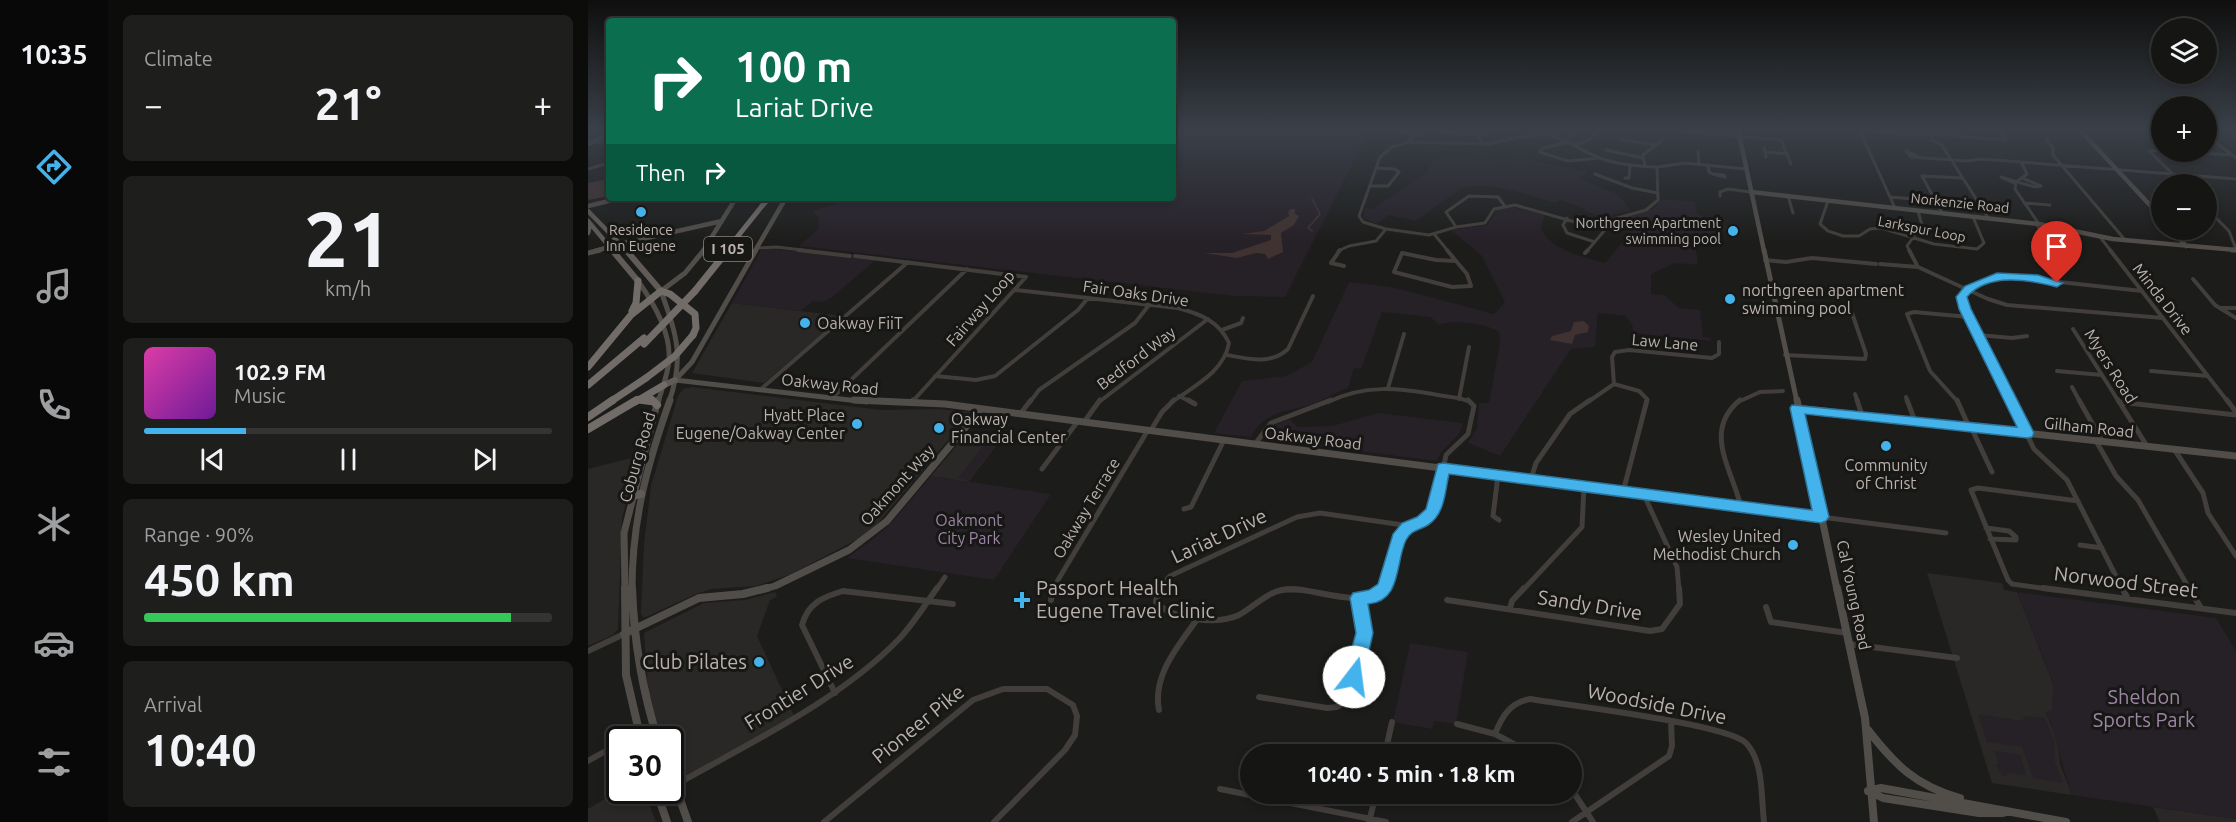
<!DOCTYPE html>
<meta charset="utf-8">
<style>
:root{--surface:#151514;--page:#1e1e1d;--text:#f1f3f6;--muted:#9d9fa0;--line:#343434;--accent:#44b3eb}
body{margin:0;font-family:Ubuntu,sans-serif;background:var(--page);color:var(--text);height:100vh;display:flex;flex-direction:column;font-size:22px;white-space:nowrap}
*{box-sizing:border-box;margin:0}
p{font-size:20px;color:var(--muted)}
.icon{flex:none;width:33px;height:33px;fill:none;stroke:currentColor;stroke-width:2;stroke-linecap:round;stroke-linejoin:round}
.map{position:relative;flex:1;overflow:hidden}
.details{display:flex;flex-direction:column;gap:15px;padding:15px;background:#0c0c0b;width:480px}
.details>*{flex:none}
.guide{position:absolute;left:18px;top:18px;width:570px;height:183px;border-radius:6px;box-shadow:0 3px 9px #0003,0 0 0 2px var(--line);background:#0b6e4f;color:#fff;overflow:hidden}
.fabs{position:absolute;left:1563px;top:18px;display:grid;gap:12px}
.fabs a{display:grid;place-items:center;width:66px;height:66px;border-radius:50%;background:var(--surface);box-shadow:0 3px 9px #0003,0 0 0 2px var(--line);font-size:30px}
.speed{position:absolute;left:18px;top:726px;display:flex;gap:12px;font-size:30px;font-weight:700;text-align:center}
.speed>*{display:grid;place-content:center;width:78px;height:78px;border-radius:50%;background:var(--surface);box-shadow:0 3px 9px #0003,0 0 0 2px var(--line);line-height:1}
.speed .limit{border:3px solid #111;border-radius:9px;background:#fff;color:#111}
.pin{position:absolute;display:grid;place-items:center;width:51px;height:51px;color:#fff;margin:-62px -26px;border-radius:50% 50% 50% 0;rotate:-45deg;box-shadow:0 0 6px #0007}
.pin .icon{rotate:45deg}
.me{position:absolute;width:66px;margin:-33px;rotate:15deg;stroke-linejoin:round;filter:drop-shadow(0 0 4px #0008)}
.turn{display:flex;align-items:center;gap:21px;height:126px;padding:0 30px;font-size:27px}
.turn .icon{width:78px;height:78px;stroke-width:2.5}
.turn b{display:block;font-size:42px;line-height:51px}
.then{display:flex;align-items:center;height:57px;padding:0 30px;background:#0003;gap:12px;font-size:22px}
.big{font-size:45px;font-weight:700;line-height:1.1}
.details .card{flex:1;display:flex;flex-direction:column;justify-content:center;gap:9px;min-width:0;padding:0 21px;border-radius:9px;background:var(--page)}
.details .dial{align-items:center;gap:0}
.dial b{font-size:78px;line-height:1}
.song{display:flex;align-items:center;gap:18px}
.cover{width:72px;height:72px;border-radius:9px;background:linear-gradient(135deg,hsl(320 70% 55%),hsl(280 70% 35%))}
.played{height:6px;border-radius:3px;background:linear-gradient(90deg,var(--accent) 25%,var(--line) 25%)}
.keys{display:flex;justify-content:space-around;direction:ltr}
.heat{display:flex;justify-content:space-between;align-items:center;font-size:33px;direction:ltr}
.charge{height:9px;border-radius:4px;background:linear-gradient(90deg,#34c759 90%,var(--line) 0)}
.trip{position:absolute;left:652px;top:744px;width:342px;height:60px;border-radius:30px;background:var(--surface);box-shadow:0 3px 9px #0003,0 0 0 2px var(--line);font-weight:700;line-height:60px;text-align:center}
main{display:flex;flex:1;min-height:0}
.menu{display:flex;flex-direction:column;width:108px;justify-content:space-around;align-items:center;background:#080808;color:var(--muted)}
.menu .icon{width:42px;height:42px}
.menu .current{color:var(--accent)}
.menu b{font-size:27px;color:var(--text)}
.map>svg:first-child{display:block}
.built{fill:#292826}
.green{fill:#262027}
.water{fill:#403230}
.lines{fill:none;stroke-linecap:round;stroke-linejoin:round}
.stream{stroke:#403230;stroke-width:1.5}
.street-far3{stroke:#413e3b;stroke-width:3}
.street-far2{stroke:#413e3b;stroke-width:4}
.street-far1{stroke:#413e3b;stroke-width:5}
.street{stroke:#413e3b;stroke-width:6}
.secondary-far3{stroke:#514d49;stroke-width:4.5}
.secondary-far2{stroke:#514d49;stroke-width:5}
.secondary-far1{stroke:#514d49;stroke-width:7}
.secondary{stroke:#514d49;stroke-width:8}
.primary-far2{stroke:#605b57;stroke-width:4.5}
.primary-far1{stroke:#605b57;stroke-width:6}
.primary{stroke:#605b57;stroke-width:8}
.highway-far2{stroke:#726c68;stroke-width:5}
.highway-far1{stroke:#726c68;stroke-width:7}
.highway{stroke:#726c68;stroke-width:8}
.highway-bridge-far1{stroke:#726c68;stroke-width:5}
.highway-bridge{stroke:#726c68;stroke-width:7}
.route{fill:#44b3eb;stroke:#2c7499;stroke-width:1.5}
.poi-dot{fill:#44b3eb;stroke:#171715;stroke-width:2}
.labels{text-anchor:middle;stroke-width:6;stroke-linejoin:round;paint-order:stroke}
.far-street-label{font-size:14px;fill:#bbb2ad;stroke:#171715}
.far-poi-label{font-size:14px;fill:#bbb2ad;stroke:#171715;text-anchor:end}
.shield{fill:#171715;stroke:#8a847f;stroke-width:1.5}
.shield-label{font-size:15px;font-weight:bold;fill:#bbb2ad}
.poi-label{font-size:16px;fill:#bbb2ad;stroke:#171715;text-anchor:start}
.street-label{font-size:16px;fill:#bbb2ad;stroke:#171715}
.park-label{font-size:16px;fill:#9d85a5;stroke:#171715}
.near-street-label{font-size:20px;fill:#bbb2ad;stroke:#171715}
.near-poi-label{font-size:20px;fill:#bbb2ad;stroke:#171715;text-anchor:start}
.near-park-label{font-size:20px;fill:#9d85a5;stroke:#171715}
</style>
<main>
<nav class="menu">
<b>10:35</b>
<svg class="icon current" aria-label="directions" viewBox="0 0 24 24"><path d="M12 3l9 9-9 9-9-9zM9 14v-3h6M13 9l2 2-2 2"/></svg>
<svg class="icon" aria-label="music" viewBox="0 0 24 24"><path d="M9 18V5l10-2v13"/><circle cx="6" cy="18" r="3"/><circle cx="16" cy="16" r="3"/></svg>
<svg class="icon" aria-label="phone" viewBox="0 0 24 24"><path d="M5 4h4l2 5-3 2q2 4 5 5l2-3 5 2v4C11 20 4 13 5 4z"/></svg>
<svg class="icon" aria-label="climate" viewBox="0 0 24 24"><path d="M12 3v18M4 7l16 10M4 17L20 7"/></svg>
<svg class="icon" aria-label="car" viewBox="0 0 24 24"><path d="M5 17H2v-5l4-1 3-4h7l3 4 3 1v5h-3M9 17h6M6 11h13"/><circle cx="7" cy="17" r="2"/><circle cx="17" cy="17" r="2"/></svg>
<svg class="icon" aria-label="filters" viewBox="0 0 24 24"><path d="M4 7h16M4 17h16"/><circle cx="9" cy="7" r="2"/><circle cx="15" cy="17" r="2"/></svg>
</nav>
<section class="details">
<div class="card"><p>Climate</p>
<div class="heat"><a>−</a><b class="big">21°</b><a>+</a></div>
</div>
<div class="card dial"><b>21</b><p>km/h</p></div>
<div class="card">
<div class="song"><i class="cover"></i><div><b>102.9 FM</b><p>Music</p></div></div>
<div class="played"></div>
<div class="keys"><svg class="icon" aria-label="previous" viewBox="0 0 24 24"><path d="M18 5L8 12l10 7zM5 5v14"/></svg><svg class="icon" aria-label="pause" viewBox="0 0 24 24"><path d="M8 5v14M16 5v14"/></svg><svg class="icon" aria-label="next" viewBox="0 0 24 24"><path d="M6 5l10 7-10 7zM19 5v14"/></svg></div>
</div>
<div class="card"><p>Range · 90%</p><b class="big">450 km</b><div class="charge"></div></div>
<div class="card"><p>Arrival</p><b class="big">10:40</b></div>
</section>
<div class="map">
<svg width="1648" height="822" viewBox="0 0 1648 822">
<rect width="100%" height="100%" fill="#1c1c1a"/>
<path class="built" d="M144 303 255 316 176 383 104 373Z
M104 387 293 410 350 409 384 412 290 523 272 538 203 574 168 586 123 589 108 594 56 618 53 614 56 544 63 486 90 396 95 389Z
M376 437 411 442 380 482 343 476Z
M51 456 34 518 30 629 25 635 0 646V469Z
M1339 573 1414 583 1416 590 1429 592 1466 686 1464 712H1458L1470 744 1472 764 1484 795 1404 783Z
M187 592 189 597 182 600 169 636 206 716 88 785 83 770 82 740 72 739 61 708 56 633 116 603 157 600Z
M32 790 56 791 68 822H0V809Z
M1565 807 1648 819V822H1572Z"/>
<path class="green" d="M585 129H782L697 297 646 296 211 246 230 229 231 219 225 211 265 198H585Z
M856 157 918 161 934 159 997 171 999 173 990 178 1029 194 1043 210 1017 217 995 211 997 209 972 200 968 203C942 196 899 179 874 188L827 221 801 215 789 224 775 218 777 208 785 209 839 172 845 161Z
M1074 199 1107 202 1109 214 1141 227 1108 248 1110 265 1087 263 1063 274V294L1076 295 1091 308 1112 310 1115 337 1123 338V341L1045 333V327L1038 316 1010 313 1007 347 983 349 912 456 880 443 889 428 891 403H901L912 342 911 332C898 323 864 319 850 325L843 317 794 312 773 369 766 368 760 388C747 392 737 400 724 404 699 412 676 411 663 437L626 433 654 381 698 376 724 362 761 282 804 287 906 314 917 302 894 256 863 230 899 225 911 208 921 207 957 214 953 228C962 250 996 257 1017 263L1042 233 1032 217 1065 209Z
M180 248 288 260 243 298 235 302 225 301 212 311 144 303 173 250Z
M790 413 875 423C873 439 854 445 849 461L676 439 684 426 702 419 709 427 744 426Z
M399 441 409 443 380 480 370 478Z
M343 476 463 494 406 580 259 558 289 536 305 521Z
M1429 592 1628 618 1648 651V819L1484 795C1474 767 1469 739 1458 711H1464L1465 682Z
M822 643 880 652 868 724 846 721 844 729 805 722Z
M1390 714 1433 721 1438 716 1457 718 1466 741 1467 762 1475 783 1445 778 1434 747 1399 742Z
M1407 751 1433 755 1438 775 1419 773V776H1415L1408 765 1411 764Z"/>
<path class="water" d="M21 179V196L0 200V183Z
M703 209H707V214L711 216 706 225 693 233 695 252 680 259 677 254 668 253 649 258 616 253H644L683 240V235L654 234 676 231 701 216 700 212Z
M996 321 1001 326 1000 332 987 335 984 344 962 340 964 336 983 331 986 322Z"/>
<g class="lines">
<path class="stream" d="M724 199 732 214 720 228 724 231"/>
<path class="street-far3" d="M802 129 826 135
M886 129 894 144
M1072 129 1193 140 1203 164
M1271 129 1307 208
M1341 129 1344 140 1354 145
M1547 129H1550
M1564 129 1574 134
M1271 130 1337 135
M855 132 890 135 905 129
M1344 134 1418 140 1410 129
M959 135C979 139 993 151 1012 158 1030 165 1050 166 1069 167L1070 200 1058 210 1008 224 987 222 927 205 906 209 897 223 868 227 841 235 798 229 775 222 771 216 792 157 804 147 821 142 901 144 932 137Z
M1618 135 1648 158
M968 136 975 129
M977 139 991 132
M1032 139 1067 145
M1458 139 1465 148V155L1538 241
M0 141 21 143
M821 142 824 136 833 133
M981 142 955 148 951 152 980 161 1011 158
M986 145 999 141 1007 134
M1176 147 1178 157
M1355 147 1401 219
M1018 150 1055 158
M1574 150 1561 151 1595 184
M1110 151 1111 164
M1177 152 1200 154
M1597 152 1644 155
M1331 157 1318 151 1323 157 1379 161 1394 159 1648 179
M1433 162 1439 174 1428 182 1427 189 1451 224
M1120 165 1121 172 1125 174
M1057 167 1055 155 1076 139
M1069 167 1097 163 1158 169
M0 169 21 163
M1007 174 1044 188 1070 193
M1125 174 1136 175 1137 177Z
M1037 178H1041L1042 166
M1427 183 1413 177 1447 187 1453 186 1434 178
M782 186H800L811 172 807 169 788 168
M1132 196V192L1140 189 1163 192
M1200 196 1205 213
M1302 197 1326 199
M1240 201 1232 224 1240 231 1255 236H1271L1282 229 1293 228 1346 244 1389 249 1396 243 1385 217
M1436 203 1462 205
M1618 208 1641 231 1648 249
M1354 213 1334 176 1375 178
M979 218 975 225 979 233 1007 242
M1448 224 1467 251
M868 227 858 212 881 196 910 197 916 205
M846 234 860 251
M1512 237 1523 251
M169 248 189 247 222 251
M750 251 761 246 788 241 798 229
M999 251 1016 231V227L1012 224
M1322 251 1319 246 1334 225 1330 211"/>
<path class="street-far2" d="M210 250 262 256
M752 250 743 263 756 266
M859 250 868 261
M1321 250 1330 267
M1466 250 1468 252
M1522 250 1640 402
M814 253 848 260 868 261 879 274 883 286 864 287 806 272Z
M997 253 1000 250
M267 256 438 277 324 402
M1177 260 1198 262 1224 258 1288 264
M1292 264 1330 267 1400 299 1419 305 1575 318
M1605 279 1627 305 1648 318
M427 290 590 308C612 314 631 321 641 343 636 372 606 386 584 402
M1633 308H1648
M1485 329 1531 402
M634 330 653 323 655 318
M1390 335 1424 338 1439 336
M639 355C660 359 683 365 700 349L725 296
M1197 355 1277 359 1278 354 1264 313
M1469 371 1514 375
M1563 371 1620 376
M347 376 388 380 407 376 490 310 500 298
M1026 384 1051 391 1059 399 1058 402
M1484 387 1492 402
M800 388 816 334
M173 389 320 262
M1267 394 1270 402
M591 396 603 402
M1318 397 1320 402
M244 398 379 269
M871 399 881 347
M442 402 451 390 547 323 561 305
M511 402 620 319
M740 402C777 384 810 388 850 395 860 397 873 397 882 402
M1000 402 1026 384 1024 357 1027 352 1041 350 1124 358 1131 354V342
M1150 402 1172 392 1195 391
M1370 402 1342 371 1319 314 1326 312 1381 317
M1423 402 1377 309 1374 297 1381 288 1417 276 1554 291"/>
<path class="street-far1" d="M600 400 607 404
M1152 400C1114 431 1144 469 1153 507
M1269 400 1274 415
M1319 400 1327 421
M1369 400 1381 427
M1422 400 1446 449 1479 480 1535 590
M1491 400 1514 441
M1530 400 1559 446
M1639 400 1648 412
M1531 402 1648 415
M323 403 325 400
M432 414 443 400
M496 422 512 400
M1383 427 1404 472
M563 430 574 412 586 400
M1508 441 1528 476 1550 500 1602 590
M667 444 683 423 743 400
M1586 449 1615 493 1620 513 1648 556
M454 469 490 421
M910 475 905 516 911 520
M943 479 948 463 982 414 1002 400
M1035 492 1059 400
M1056 495 1089 567 1091 590
M596 509 603 507 636 440
M1233 517 1358 533
M1398 528 1421 531 1428 537V540L1402 539
M1492 545 1514 548
M348 590 357 577
M464 590 560 430
M570 590 582 576 709 517 732 513 822 526
M695 590H715
M795 590 802 577 813 535 844 513 849 499 858 455 880 434 886 406 880 400
M935 590 994 527 996 487
M1467 590 1424 584 1420 580 1383 490 1390 488 1490 501"/>
<path class="street" d="M571 588 568 602C584 620 629 625 651 615 669 605 681 589 703 589 730 589 776 610 796 588
M1455 588 1648 613
M1534 588 1540 599
M1601 588 1613 608
M463 600 465 588
M859 600 1062 631 1074 629 1092 604 1091 588
M1178 607 1183 622 1259 633
M922 609 924 601 936 588
M1261 644 1369 658
M0 651 36 634
M247 693 214 625C220 603 235 597 255 591L365 604
M671 697 739 708 749 707 757 702 776 638 771 598
M571 710C564 675 591 645 610 618
M869 724 907 734 945 754
M907 734C914 716 922 703 942 699 978 705 1139 724 1158 743 1176 762 1173 797 1176 822
M38 740 65 725
M797 754 804 722
M0 761 32 743
M82 788C157 745 250 702 311 639 325 624 337 605 349 588
M632 789 798 822
M984 790 1005 822
M69 795 78 790
M236 822 385 700 415 689H459L485 705 489 716 487 735 477 750 406 822
M781 822 788 794
M984 822 1081 756 1084 746 1083 721"/>
<path class="secondary-far3" d="M1150 129 1176 251
M1491 129 1574 218
M0 144 21 134
M1163 192 1451 224 1525 239 1648 250
M160 198 196 201 209 198
M0 206 33 198
M1584 230 1598 246
M32 244 134 221
M7 251 21 247
M115 251 148 198
M167 251 196 201"/>
<path class="secondary-far2" d="M1176 250 1209 402
M1644 250H1648
M0 253 12 250
M50 281C65 302 83 333 81 360 80 374 74 389 70 402
M88 379 104 362 168 250
M87 380 279 402
M81 402C97 356 88 334 73 291L97 273 116 250"/>
<path class="secondary-far1" d="M266 400 357 404 1233 517
M1209 400 1249 590
M1209 408 1648 456
M37 590 36 533 70 400
M44 590C44 520 59 465 82 400
M173 590 187 586 261 550 299 521 393 409"/>
<path class="secondary" d="M37 588 38 675 53 740
M44 588C46 641 54 690 70 740
M1249 588 1277 718 1286 822
M36 634 111 598 155 594 179 588
M1280 730C1307 765 1328 786 1372 798
M82 771 100 822
M68 790 79 822
M1280 791 1293 788 1478 822
M1281 791 1295 798 1391 813H1415"/>
<path class="primary-far2" d="M0 211 39 251
M0 221 25 251
M0 233 2 224"/>
<path class="primary-far1" d="M24 250 50 281
M38 250 73 291
M76 385 87 380"/>
<path class="primary" d="M44 496 53 494"/>
<path class="highway-far2" d="M196 201 199 198
M138 251 174 206"/>
<path class="highway-far1" d="M107 291 140 250
M44 311 48 303 50 281
M0 367 43 315 73 291 82 294 107 314 108 328 105 335
M0 385 56 338
M51 400 66 402
M22 402 58 378
M47 402 76 385"/>
<path class="highway" d="M64 400 69 405
M0 417 25 400
M0 429 49 400"/>
<path class="highway-bridge-far1" d="M174 206 181 198"/>
<path class="highway-bridge" d="M56 344 107 291
M58 378 87 356 105 335"/>
</g>
<linearGradient id="sky" x2="0" y2="1"><stop stop-color="#0f0f0e"/><stop offset="0.53" stop-color="#3a4049"/><stop offset="1" stop-color="#3a4049" stop-opacity="0"/></linearGradient>
<rect width="1648" height="244" fill="url(#sky)"/>
<path class="route" d="M1409 273 1450 275 1475 283 1469 287C1442 280 1400 272 1379 297L1383 309 1446 433 1444 437 1439 438 1217 414 1241 517 1238 521 1233 523 861 474C857 491 857 514 840 525 832 530 823 530 818 540 807 563 814 601 780 604L785 633 775 677 772 682 766 685 759 682 756 677 768 633 762 598 765 593 781 590 790 584 805 534 814 523 829 517 838 509 850 464 855 463 1224 510 1202 408 1204 405 1429 427 1371 309 1368 297 1377 286Z"/>
<g class="poi-dot">
<circle cx="53" cy="212" r="6"/>
<circle cx="1145" cy="231" r="6"/>
<circle cx="1142" cy="299" r="6"/>
<circle cx="217" cy="323" r="6"/>
<circle cx="269" cy="424" r="6"/>
<circle cx="351" cy="428" r="6"/>
<circle cx="1298" cy="446" r="6"/>
<circle cx="1205" cy="545" r="6"/>
<path d="M431 591h6v6h6v6h-6v6h-6v-6h-6v-6h6z"/>
<circle cx="171" cy="662" r="6"/>
</g>
<g class="labels">
<g class="far-street-label">
<text transform="translate(1372 203) rotate(6)" y="5">Norkenzie Road</text>
<text transform="translate(1334 229) rotate(11)" y="5">Larkspur Loop</text>
</g>
<g class="far-poi-label">
<text x="1133" y="228">Northgreen Apartment<tspan x="1133" dy="16">swimming pool</tspan></text>
<text x="53" y="235" text-anchor="middle">Residence<tspan x="53" dy="16">Inn Eugene</tspan></text>
</g>
<rect class="shield" x="116" y="237" width="48" height="24" rx="4.5"/>
<g class="shield-label">
<text x="140" y="254">I 105</text>
</g>
<g class="poi-label">
<text x="1154" y="296">northgreen apartment<tspan x="1154" dy="18">swimming pool</tspan></text>
<text x="229" y="329">Oakway FiiT</text>
<text x="257" y="421" text-anchor="end">Hyatt Place<tspan x="257" dy="18">Eugene/Oakway Center</tspan></text>
<text x="363" y="425">Oakway<tspan x="363" dy="18">Financial Center</tspan></text>
<text x="1298" y="471" text-anchor="middle">Community<tspan x="1298" dy="18">of Christ</tspan></text>
<text x="1193" y="542" text-anchor="end">Wesley United<tspan x="1193" dy="18">Methodist Church</tspan></text>
</g>
<g class="street-label">
<text transform="translate(548 293) rotate(8)" y="6">Fair Oaks Drive</text>
<text transform="translate(1575 299) rotate(52)" y="6">Minda Drive</text>
<text transform="translate(392 308) rotate(-49)" y="6">Fairway Loop</text>
<text transform="translate(1077 342) rotate(5)" y="6">Law Lane</text>
<text transform="translate(548 358) rotate(-37)" y="6">Bedford Way</text>
<text transform="translate(1523 366) rotate(58)" y="6">Myers Road</text>
<text transform="translate(242 384) rotate(6)" y="6">Oakway Road</text>
<text transform="translate(1501 427) rotate(6)" y="6">Gilham Road</text>
<text transform="translate(725 438) rotate(7)" y="6">Oakway Road</text>
<text transform="translate(49 457) rotate(-74)" y="6">Coburg Road</text>
<text transform="translate(309 485) rotate(-48)" y="6">Oakmont Way</text>
<text transform="translate(498 508) rotate(-59)" y="6">Oakway Terrace</text>
<text transform="translate(1266 595) rotate(78)" y="6">Cal Young Road</text>
</g>
<g class="park-label">
<text x="381" y="526">Oakmont<tspan x="381" dy="18">City Park</tspan></text>
</g>
<g class="near-street-label">
<text transform="translate(631 536) rotate(-25)" y="7">Lariat Drive</text>
<text transform="translate(1538 582) rotate(7)" y="7">Norwood Street</text>
<text transform="translate(1002 605) rotate(9)" y="7">Sandy Drive</text>
<text transform="translate(211 692) rotate(-32)" y="7">Frontier Drive</text>
<text transform="translate(1069 704) rotate(11)" y="7">Woodside Drive</text>
<text transform="translate(330 724) rotate(-39)" y="7">Pioneer Pike</text>
</g>
<g class="near-poi-label">
<text x="448" y="595">Passport Health<tspan x="448" dy="23">Eugene Travel Clinic</tspan></text>
<text x="159" y="669" text-anchor="end">Club Pilates</text>
</g>
<g class="near-park-label">
<text x="1556" y="704">Sheldon<tspan x="1556" dy="23">Sports Park</tspan></text>
</g>
</g>
</svg>
<div class="fabs">
<a><svg class="icon" aria-label="layers" viewBox="0 0 24 24"><path d="M12 4l9 5-9 5-9-5zM3 14l9 5 9-5"/></svg></a>
<a>+</a>
<a>−</a>
</div>
<div class="speed"><div class="limit">30</div></div>
<div class="pin" style="left:1469px;top:283px;background:#d93025"><svg class="icon" aria-label="arrive" viewBox="0 0 24 24"><path d="M6 21V4h12l-3 4 3 4H6"/></svg></div>
<svg class="me" style="left:766px;top:677px" viewBox="-20 -20 40 40"><circle r="19" fill="#fff"/><path d="M0-13L10 11 0 6-10 11z" fill="#44b3eb"/></svg>
<div class="trip">10:40 · 5 min · 1.8 km</div>
<div class="guide">
<div class="turn"><svg class="icon" aria-label="right" viewBox="0 0 24 24"><path d="M7 20v-9h11M14 6l5 5-5 5"/></svg><div><b>100 m</b>Lariat Drive</div></div>
<div class="then">Then<svg class="icon" aria-label="right" viewBox="0 0 24 24"><path d="M7 20v-9h11M14 6l5 5-5 5"/></svg></div>
</div>
</div>
</main>
